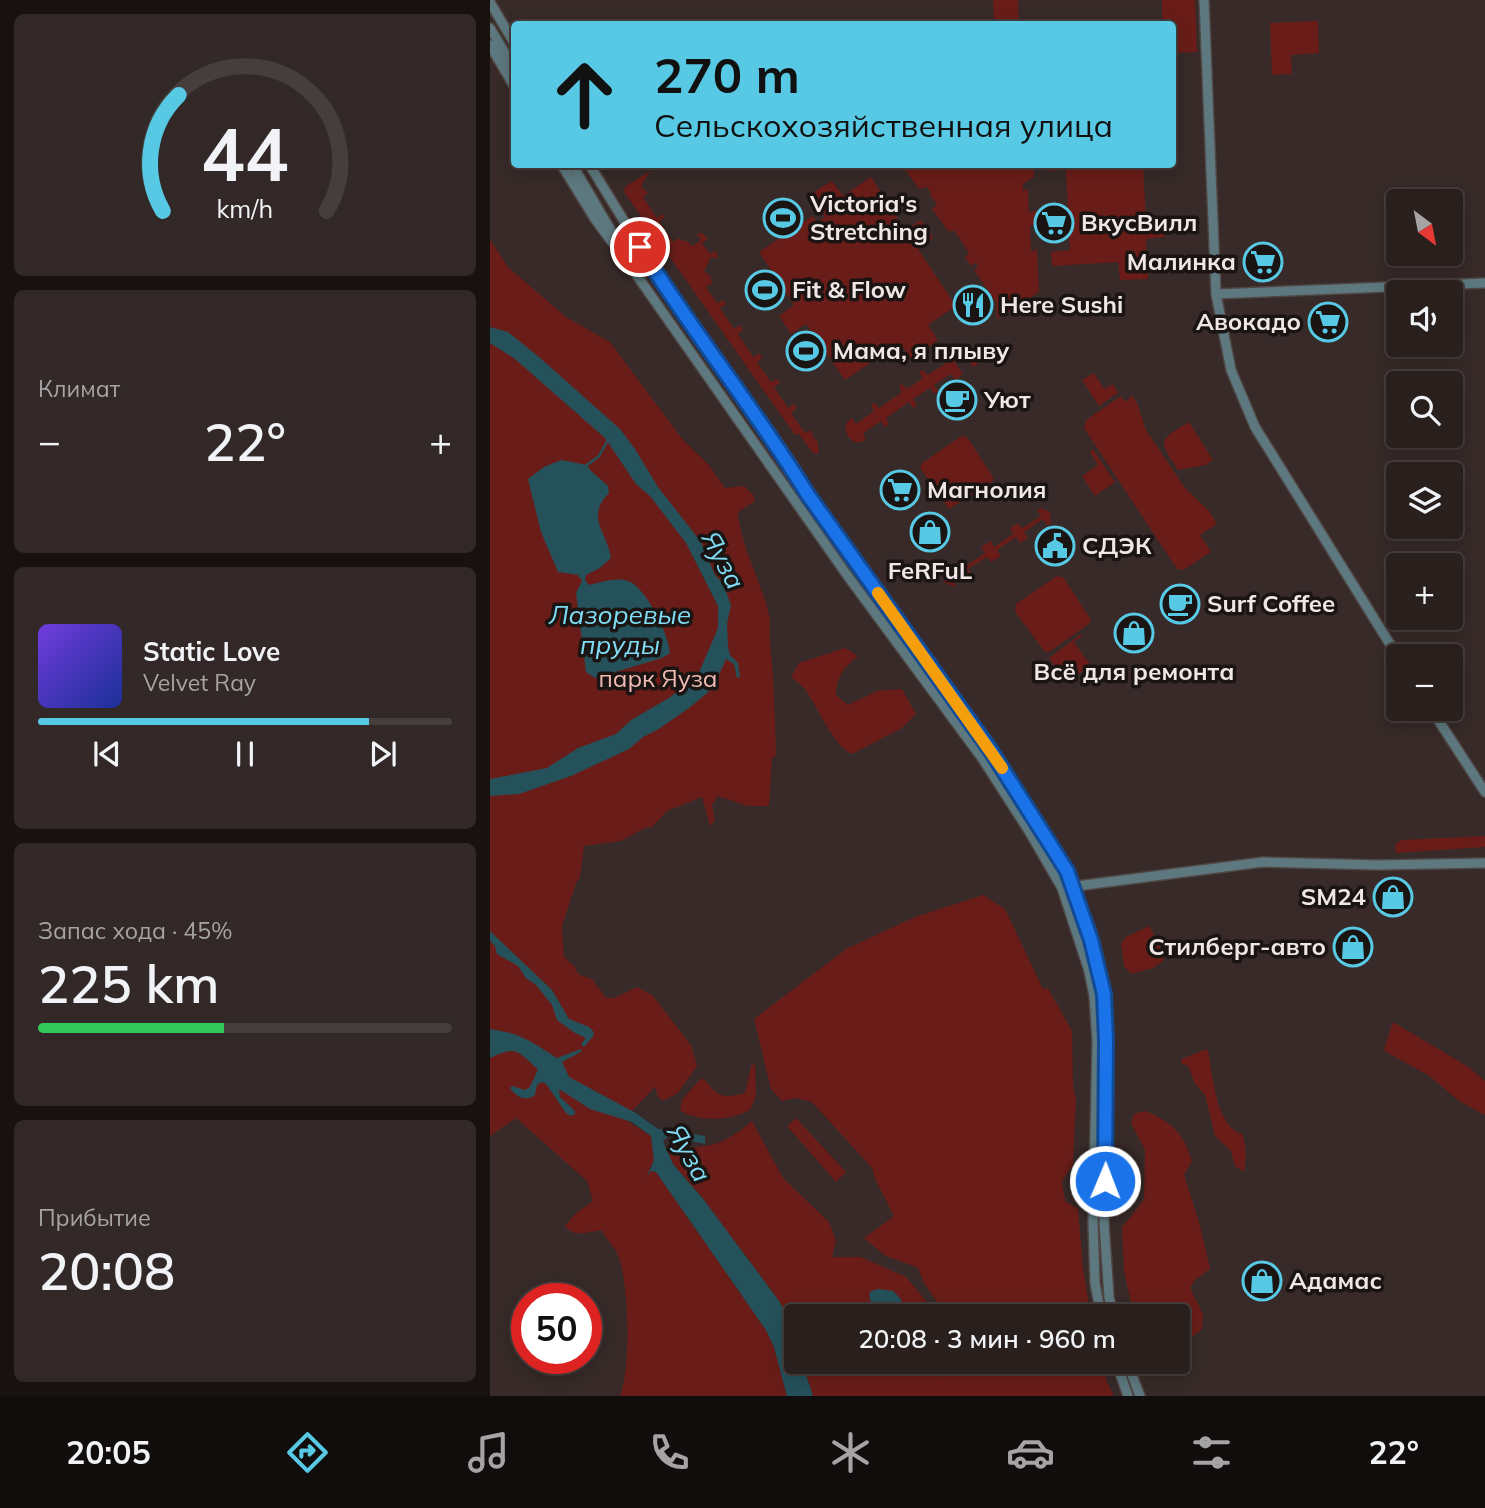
<!DOCTYPE html>
<html lang="ru">
<meta charset="utf-8">
<style>
:root{--surface:#29201e;--page:#312827;--text:#f1f3f6;--muted:#a5a3a4;--line:#453e3c;--accent:#58c9e4}
body{margin:0;font-family:Mulish,sans-serif;background:var(--page);color:var(--text);height:100vh;display:flex;flex-direction:column;font-size:26px;white-space:nowrap}
*{box-sizing:border-box;margin:0}
p{font-size:23px;color:var(--muted)}
.icon{flex:none;width:38px;height:38px;fill:none;stroke:currentColor;stroke-width:2;stroke-linecap:round;stroke-linejoin:round}
.map{position:relative;flex:1;overflow:hidden}
.panel{display:flex;flex-direction:column;gap:14px;padding:14px;background:#171210;width:490px}
.panel>*{flex:none}
.guide{position:absolute;left:21px;top:21px;width:665px;height:147px;border-radius:7px;box-shadow:0 4px 18px #0003,0 0 0 2px var(--line);background:#58c9e4;color:#111;overflow:hidden}
.needle{width:46px;rotate:148deg}
.controls{position:absolute;left:896px;top:189px;display:grid;gap:14px}
.controls a{display:grid;place-items:center;width:77px;height:77px;border-radius:7px;background:var(--surface);box-shadow:0 4px 18px #0003,0 0 0 2px var(--line);font-size:35px}
.speed{position:absolute;left:21px;top:1283px;display:flex;gap:14px;font-size:35px;font-weight:700;text-align:center}
.speed>*{display:grid;place-content:center;width:91px;height:91px;border-radius:50%;background:var(--surface);box-shadow:0 4px 18px #0003,0 0 0 2px var(--line);line-height:1}
.speed .limit{border:10px solid #d22;background:#fff;color:#111}
.pin{position:absolute;display:grid;place-items:center;width:60px;height:60px;color:#fff;margin:-30px;border:4px solid #fff;border-radius:50%;box-shadow:0 2px 7px #0007}
.me{position:absolute;width:77px;margin:-38px;rotate:1deg;stroke-linejoin:round;filter:drop-shadow(0 0 5px #0008)}
.turn{display:flex;align-items:center;gap:24px;height:147px;padding:0 28px;font-size:32px}
.turn .icon{width:91px;height:91px;stroke-width:2.5}
.turn b{display:block;font-size:49px;line-height:60px}
.big{font-size:52px;font-weight:600;line-height:1.1}
.panel .widget{flex:1;display:flex;flex-direction:column;justify-content:center;gap:10px;min-width:0;padding:0 24px;border-radius:10px;background:var(--page)}
.panel .dial{align-items:center;gap:0}
.dial svg{height:182px;overflow:visible;fill:none;stroke:var(--line);stroke-width:7;stroke-linecap:round;text-anchor:middle}
.dial text{fill:var(--text);stroke:none}
.song{display:flex;align-items:center;gap:21px}
.cover{width:84px;height:84px;border-radius:10px;background:linear-gradient(135deg,hsl(260 70% 55%),hsl(230 70% 35%))}
.played{height:7px;border-radius:4px;background:linear-gradient(90deg,var(--accent) 80%,var(--line) 80%)}
.keys{display:flex;justify-content:space-around;direction:ltr}
.heat{display:flex;justify-content:space-between;align-items:center;font-size:38px;direction:ltr}
.charge{height:10px;border-radius:5px;background:linear-gradient(90deg,#34c759 45%,var(--line) 0)}
.trip{position:absolute;left:294px;top:1304px;width:406px;height:70px;border-radius:7px;background:var(--surface);box-shadow:0 4px 18px #0003,0 0 0 2px var(--line);font-weight:600;line-height:70px;text-align:center}
.tabs{display:flex;height:112px;justify-content:space-around;align-items:center;background:#100d0c;color:var(--muted)}
.tabs .icon{width:49px;height:49px}
.tabs .active{color:var(--accent)}
.tabs b{font-size:32px;color:var(--text)}
main{display:flex;flex:1;min-height:0}
.map>svg:first-child{display:block}
.green{fill:#6a1d18}
.water{fill:#25515b}
.lines{fill:none;stroke-linecap:round;stroke-linejoin:round}
.stream{stroke:#25515b;stroke-width:2.5}
.secondary-casing{stroke:#504644;stroke-width:12}
.secondary{stroke:#5d797f;stroke-width:9}
.route-casing{stroke:#114b97;stroke-width:18}
.route{stroke:#1a73e8;stroke-width:12}
.slow{stroke:#f59e0b;stroke-width:12}
.labels{text-anchor:middle;stroke-width:7;stroke-linejoin:round;paint-order:stroke}
.poi-label{font-size:24px;font-weight:bold;fill:#efe6e5;stroke:#1a1413;text-anchor:start}
.park-label{font-size:24px;fill:#efbab2;stroke:#1a1413}
.water-label{font-size:26px;font-style:italic;fill:#7fdcf4;stroke:#1a1413}
</style>
<main>
<section class="panel">
<div class="widget dial"><svg viewBox="0 0 100 80">
<path d="M14 69A42 42 0 1 1 86 69"/>
<path d="M14 69A42 42 0 0 1 21 18" stroke="#58c9e4"/>
<text x="50" y="56" font-size="32" font-weight="700">44</text>
<text x="50" y="72" font-size="11">km/h</text>
</svg></div>
<div class="widget"><p>Климат</p>
<div class="heat"><a>−</a><b class="big">22°</b><a>+</a></div>
</div>
<div class="widget">
<div class="song"><i class="cover"></i><div><b>Static Love</b><p>Velvet Ray</p></div></div>
<div class="played"></div>
<div class="keys"><svg class="icon" aria-label="previous" viewBox="0 0 24 24"><path d="M18 5L8 12l10 7zM5 5v14"/></svg><svg class="icon" aria-label="pause" viewBox="0 0 24 24"><path d="M8 5v14M16 5v14"/></svg><svg class="icon" aria-label="next" viewBox="0 0 24 24"><path d="M6 5l10 7-10 7zM19 5v14"/></svg></div>
</div>
<div class="widget"><p>Запас хода · 45%</p><b class="big">225 km</b><div class="charge"></div></div>
<div class="widget"><p>Прибытие</p><b class="big">20:08</b></div>
</section>
<div class="map">
<svg width="995" height="1396" viewBox="0 0 995 1396">
<rect width="100%" height="100%" fill="#372a28"/>
<path class="green" d="M503 0H528L529 24H504Z
M672 0H705L707 52 683 53 682 24H672Z
M828 21 829 53 801 55 802 74 782 75 780 23Z
M417 164 430 165 431 170 477 169V165H544V177L533 184V191L538 189 539 213 546 210V223L540 227 541 252 547 249 549 292 507 319 506 302 484 270 488 267 486 263 481 266 475 257 479 253 464 230 459 232 442 209 447 205 440 195 441 193 437 187 429 189 413 167Z
M557 165H653L656 223H674L675 237 656 239 658 279 630 280 628 262 562 266 561 252 580 250 576 170 557 171Z
M160 171 151 186 158 193 153 197 167 218 173 214 175 217 169 221 183 242 189 238 193 241H197L202 246 211 240 207 234 212 233 218 239 212 243 220 254 226 250 228 259 221 257 214 272 220 275 222 283 216 287 227 303 233 300 236 304 230 308 244 329 250 325 253 329 248 334 263 357 270 353 272 358 267 362 281 382 287 379 290 383 284 387 298 408 304 404 307 408 301 413 315 433 321 430 324 439H327L329 451 327 454 323 453 309 434 305 435 134 192 136 186Z
M381 177 415 230 431 220 443 238 428 249 466 306 438 325 448 340 421 359 410 343 355 380 316 324 301 334 289 316 304 305 269 252 323 216 327 222 335 217 321 194 342 181 353 196Z
M0 239 18 267 76 317 120 342 193 440 218 464 235 488 254 486 264 496 265 501 248 512C251 549 271 579 279 615 281 624 279 633 280 642 284 680 285 717 286 755L282 759 279 806H257L228 796 222 805 225 820 220 826 212 797 177 811 162 827 155 828 131 841 94 846 90 877 86 883 72 926 74 957 85 967 88 974 102 979 116 998H124L147 987 162 995 201 1045 207 1066 188 1093 173 1101 168 1097 165 1087 134 1119 161 1136 164 1160 157 1176 161 1171 166 1172 276 1330 284 1347 297 1396H130C141 1368 139 1287 129 1258 126 1248 116 1240 112 1230 98 1232 84 1238 75 1226L85 1214 103 1201 97 1181 26 1118 0 1136Z
M472 344 476 345 488 364 483 367 475 356 465 363 473 374 465 380 461 374 444 385 448 391 444 394 440 388 423 399 427 405 423 408 419 402 396 418 399 424 395 427 391 421 373 433 376 440C366 446 358 440 355 429L357 422 362 418 366 424 384 411 381 405 385 403 389 408 412 392 409 386 412 384 417 389 433 378 429 372 433 370 438 375 459 361 455 355 458 353 462 359 473 351 470 345Z
M604 373 614 389 623 384 628 393 609 406 592 380Z
M642 395 647 403 656 430 695 488 719 511 727 524 710 535 721 552 693 570 687 569 594 428 596 420 631 396 634 401H637Z
M699 422 723 460 715 465 688 470C668 439 668 441 699 422Z
M474 436 478 438 504 479 502 482 459 509 430 468 432 463 470 437Z
M603 449 625 482 605 496 592 476 608 465 600 452Z
M551 508 560 512 561 523 557 525 553 519 534 532 538 538 530 543 526 537 507 550 511 556 501 562 497 557 478 569 482 575 476 579 471 573 462 579 466 586 464 587 454 582V572L456 571 460 576 469 570 466 564 472 560 476 566 495 553 491 547 501 541 504 547 507 545 523 534 520 528 528 523 532 528 534 527 551 516 547 510Z
M567 576 574 578 601 620 599 624 559 652H555L525 612 526 604Z
M591 634 592 636 584 642 601 666 575 683 559 658Z
M355 648 368 656C353 668 347 677 346 695L358 705 387 691 412 689 426 714 412 728 362 754C343 746 327 705 314 688 310 684 305 680 301 677L309 663Z
M995 836V847L906 853 905 845 911 840Z
M493 895 515 909 553 989 558 988 582 1031 583 1086 586 1099 583 1165 572 1181 575 1201 588 1209 593 1268 601 1316H457L434 1283 428 1268 394 1255 374 1238 404 1216 386 1181 382 1168 322 1102 306 1098 292 1101 281 1089 264 1019 356 949 425 917Z
M659 926 674 954 673 961 663 968 641 974 634 966 631 944 636 937Z
M903 1022 977 1066 995 1081V1115L969 1101 938 1075 896 1052 894 1049Z
M714 1050H718C723 1075 725 1126 752 1134 757 1146 756 1159 754 1172L745 1166 741 1151 725 1136 715 1095 705 1084 698 1066 691 1063 692 1059Z
M265 1063 266 1096 260 1110C240 1121 211 1122 190 1111L192 1100 210 1079H214C228 1097 232 1099 255 1093L261 1067Z
M655 1111C682 1122 693 1132 702 1161L694 1175 710 1225 720 1269 705 1280 700 1288 713 1314 712 1329 688 1348V1316H644L634 1271 632 1227 654 1200 655 1150 641 1123 644 1114Z
M306 1118 356 1172 346 1182 297 1126Z
M262 1121 293 1178 339 1222 346 1241 342 1257H371L416 1277 436 1301 441 1316H306V1344L297 1315 289 1301 214 1200 183 1164 175 1146C214 1149 231 1148 262 1121Z
M312 1362H453V1380L456 1362H612L617 1382 624 1396H323Z"/>
<path class="water" d="M0 327 18 332 49 357 130 429 145 449 168 487 211 542 225 575 233 583 241 605 237 624 238 647 240 655 248 663 250 677 247 678 244 664 236 659 223 688 199 708 167 730 153 737 139 749 81 776 29 794 0 796V779L57 768 88 748 126 734 141 720 179 698 208 675 228 628V606L196 543 160 496 146 484 115 438 25 359 0 343Z
M71 460 97 465 100 470 118 486 119 493C95 518 117 531 121 558L110 568 96 575 95 580 99 585C112 582 126 577 138 581 156 587 179 635 180 653L172 658 105 678 96 672 86 593 92 581 88 575 68 572 51 532 38 479 54 467Z
M0 931 62 990 79 1019 99 1027 103 1031 104 1035 94 1047 91 1044 96 1038 85 1033 67 1020 62 1005 46 985 36 978 28 966 7 954 5 946 0 941Z
M0 1029C33 1034 40 1041 67 1058L91 1049V1052L72 1062 79 1077 144 1112 168 1129 215 1136V1144L178 1136 173 1141 183 1164 214 1200 289 1301C300 1320 306 1339 306 1362H312L323 1396H297L284 1347 276 1330 166 1172 161 1171 157 1177 164 1160 161 1136 142 1122 100 1109 69 1089 70 1097 85 1111V1114L80 1116 76 1113 56 1084 52 1082 47 1085 45 1095C35 1102 27 1097 20 1088L22 1086 35 1090 40 1087 48 1069C26 1051 28 1045 0 1058Z
M388 1289 403 1291 411 1299V1308L416 1311V1316H385L379 1295 381 1291Z"/>
<g class="lines">
<path class="stream" d="M97 465 109 456 119 438"/>
<defs>
<path id="secondary" d="M714 0 726 294 741 370 765 427 908 657
M0 2 24 43
M0 28 24 68
M0 45 24 86
M71 164 105 219 122 242
M82 164 148 277 357 575 492 758 539 831 572 888 599 971 604 996 607 1041 603 1223 605 1283 611 1316
M99 164 163 268 296 459 318 495 501 751 577 871 583 887 601 940 614 994 616 1040 614 1223 619 1297 624 1316
M726 294 995 283
M941 709 995 792
M579 887 773 862 888 865 995 863
M626 1362 638 1396
M637 1362 650 1396"/>
</defs>
<use href="#secondary" class="secondary-casing"/>
<use href="#secondary" class="secondary"/>
</g>
<g class="lines">
<defs>
<path id="route" d="M150 247C202 332 266 410 318 495L501 751 577 871 601 940 614 994 616 1040 615 1181"/>
</defs>
<use href="#route" class="route-casing"/>
<use href="#route" class="route"/>
<path class="slow" d="M388 593 512 768"/>
</g>
<defs>
<symbol id="stadium-ring" viewBox="-11 -11 22 22"><circle r="9.5" fill="#1a1413" stroke="#58c9e4" stroke-width="1.5"/><path d="M0-5a6.5 5 0 1 0 0 10a6.5 5 0 1 0 0-10ZM-3.5-1.8h7v3.6h-7Z" fill="#58c9e4"/></symbol>
<symbol id="supermarket-ring" viewBox="-11 -11 22 22"><circle r="9.5" fill="#1a1413" stroke="#58c9e4" stroke-width="1.5"/><path d="M-6-5.5h2.5l.6 2H6L4.5 2H-2.5L-4.4-4H-6ZM-1.5 3.2a1.3 1.3 0 1 0 .1 0ZM3 3.2a1.3 1.3 0 1 0 .1 0Z" fill="#58c9e4"/></symbol>
<symbol id="restaurant-ring" viewBox="-11 -11 22 22"><circle r="9.5" fill="#1a1413" stroke="#58c9e4" stroke-width="1.5"/><path d="M-5-6h1v4h1v-4h1v4h1v-4h1v5L-1.5 .5V6h-2V.5L-5-1ZM5-6V6H3V1.5H1.5Q1.5-4 5-6Z" fill="#58c9e4"/></symbol>
<symbol id="cafe-ring" viewBox="-11 -11 22 22"><circle r="9.5" fill="#1a1413" stroke="#58c9e4" stroke-width="1.5"/><path d="M-5.5-4.5H6V0H3Q3 3.5 0 3.5H-2.5Q-5.5 3.5-5.5 0ZM3-3.2v2h1.7v-2ZM-6 4.5H4V6H-6Z" fill="#58c9e4"/></symbol>
<symbol id="shop-ring" viewBox="-11 -11 22 22"><circle r="9.5" fill="#1a1413" stroke="#58c9e4" stroke-width="1.5"/><path d="M-5-2.5h2.3a2.7 3.5 0 0 1 5.4 0H5L5.5 6h-11ZM-1.5-2.5h3a1.5 2.3 0 0 0-3 0Z" fill="#58c9e4"/></symbol>
<symbol id="civic-ring" viewBox="-11 -11 22 22"><circle r="9.5" fill="#1a1413" stroke="#58c9e4" stroke-width="1.5"/><path d="M-.6-6.5H3V-4.5H.6V-3L4-1V1h2V6H-6V1h2V-1L-.6-3ZM-1.2 2.5V6h2.4V2.5Z" fill="#58c9e4"/></symbol>
</defs>
<g fill-rule="evenodd">
<use href="#stadium-ring" x="271" y="196" width="44" height="44"/>
<use href="#supermarket-ring" x="542" y="201" width="44" height="44"/>
<use href="#supermarket-ring" x="751" y="240" width="44" height="44"/>
<use href="#stadium-ring" x="253" y="268" width="44" height="44"/>
<use href="#restaurant-ring" x="461" y="283" width="44" height="44"/>
<use href="#supermarket-ring" x="816" y="300" width="44" height="44"/>
<use href="#stadium-ring" x="294" y="329" width="44" height="44"/>
<use href="#cafe-ring" x="445" y="378" width="44" height="44"/>
<use href="#supermarket-ring" x="388" y="468" width="44" height="44"/>
<use href="#shop-ring" x="418" y="510" width="44" height="44"/>
<use href="#civic-ring" x="543" y="524" width="44" height="44"/>
<use href="#cafe-ring" x="668" y="582" width="44" height="44"/>
<use href="#shop-ring" x="622" y="611" width="44" height="44"/>
<use href="#shop-ring" x="881" y="875" width="44" height="44"/>
<use href="#shop-ring" x="841" y="925" width="44" height="44"/>
<use href="#shop-ring" x="750" y="1259" width="44" height="44"/>
</g>
<g class="labels">
<g class="poi-label">
<text x="320" y="212">Victoria's<tspan x="320" dy="28">Stretching</tspan></text>
<text x="591" y="231">ВкусВилл</text>
<text x="746" y="270" text-anchor="end">Малинка</text>
<text x="302" y="298">Fit &amp; Flow</text>
<text x="510" y="313">Here Sushi</text>
<text x="811" y="330" text-anchor="end">Авокадо</text>
<text x="343" y="359">Мама, я плыву</text>
<text x="494" y="408">Уют</text>
<text x="437" y="498">Магнолия</text>
<text x="592" y="554">СДЭК</text>
<text x="440" y="579" text-anchor="middle">FeRFuL</text>
<text x="717" y="612">Surf Coffee</text>
<text x="644" y="680" text-anchor="middle">Всё для ремонта</text>
<text x="876" y="905" text-anchor="end">SM24</text>
<text x="836" y="955" text-anchor="end">Стилберг-авто</text>
<text x="799" y="1289">Адамас</text>
</g>
<g class="park-label">
<text x="168" y="687">парк Яуза</text>
</g>
<g class="water-label">
<text transform="translate(233 560) rotate(62)" y="9">Яуза</text>
<text x="130" y="624">Лазоревые<tspan x="130" dy="30">пруды</tspan></text>
<text transform="translate(199 1153) rotate(61)" y="9">Яуза</text>
</g>
</g>
</svg>
<div class="controls">
<a><svg class="needle" viewBox="-14 -14 28 28"><path d="M0-13l5 13h-10z" fill="#e53935"/><path d="M0 13l5-13h-10z" fill="#a5a3a4"/></svg></a>
<a><svg class="icon" aria-label="sound" viewBox="0 0 24 24"><path d="M4 9h4l5-4v14l-5-4H4zM17 9q2 3 0 6"/></svg></a>
<a><svg class="icon" aria-label="search" viewBox="0 0 24 24"><circle cx="10" cy="10" r="6"/><path d="M15 15l6 6"/></svg></a>
<a><svg class="icon" aria-label="layers" viewBox="0 0 24 24"><path d="M12 4l9 5-9 5-9-5zM3 14l9 5 9-5"/></svg></a>
<a>+</a>
<a>−</a>
</div>
<div class="speed"><div class="limit">50</div></div>
<div class="pin" style="left:150px;top:247px;background:#d93025"><svg class="icon" aria-label="arrive" viewBox="0 0 24 24"><path d="M6 21V4h12l-3 4 3 4H6"/></svg></div>
<svg class="me" style="left:615px;top:1181px" viewBox="-20 -20 40 40"><circle r="17" fill="#1a73e8" stroke="#fff" stroke-width="3"/><path d="M0-11L8 9 0 5-8 9z" fill="#fff"/></svg>
<div class="trip">20:08 · 3 мин · 960 m</div>
<div class="guide">
<div class="turn"><svg class="icon" aria-label="ahead" viewBox="0 0 24 24"><path d="M12 20V5M6 11l6-6 6 6"/></svg><div><b>270 m</b>Сельскохозяйственная улица</div></div>
</div>
</div>
</main>
<nav class="tabs">
<b>20:05</b>
<svg class="icon active" aria-label="directions" viewBox="0 0 24 24"><path d="M12 3l9 9-9 9-9-9zM9 14v-3h6M13 9l2 2-2 2"/></svg>
<svg class="icon" aria-label="music" viewBox="0 0 24 24"><path d="M9 18V5l10-2v13"/><circle cx="6" cy="18" r="3"/><circle cx="16" cy="16" r="3"/></svg>
<svg class="icon" aria-label="phone" viewBox="0 0 24 24"><path d="M5 4h4l2 5-3 2q2 4 5 5l2-3 5 2v4C11 20 4 13 5 4z"/></svg>
<svg class="icon" aria-label="climate" viewBox="0 0 24 24"><path d="M12 3v18M4 7l16 10M4 17L20 7"/></svg>
<svg class="icon" aria-label="car" viewBox="0 0 24 24"><path d="M5 17H2v-5l4-1 3-4h7l3 4 3 1v5h-3M9 17h6M6 11h13"/><circle cx="7" cy="17" r="2"/><circle cx="17" cy="17" r="2"/></svg>
<svg class="icon" aria-label="filters" viewBox="0 0 24 24"><path d="M4 7h16M4 17h16"/><circle cx="9" cy="7" r="2"/><circle cx="15" cy="17" r="2"/></svg>
<b>22°</b>
</nav>
